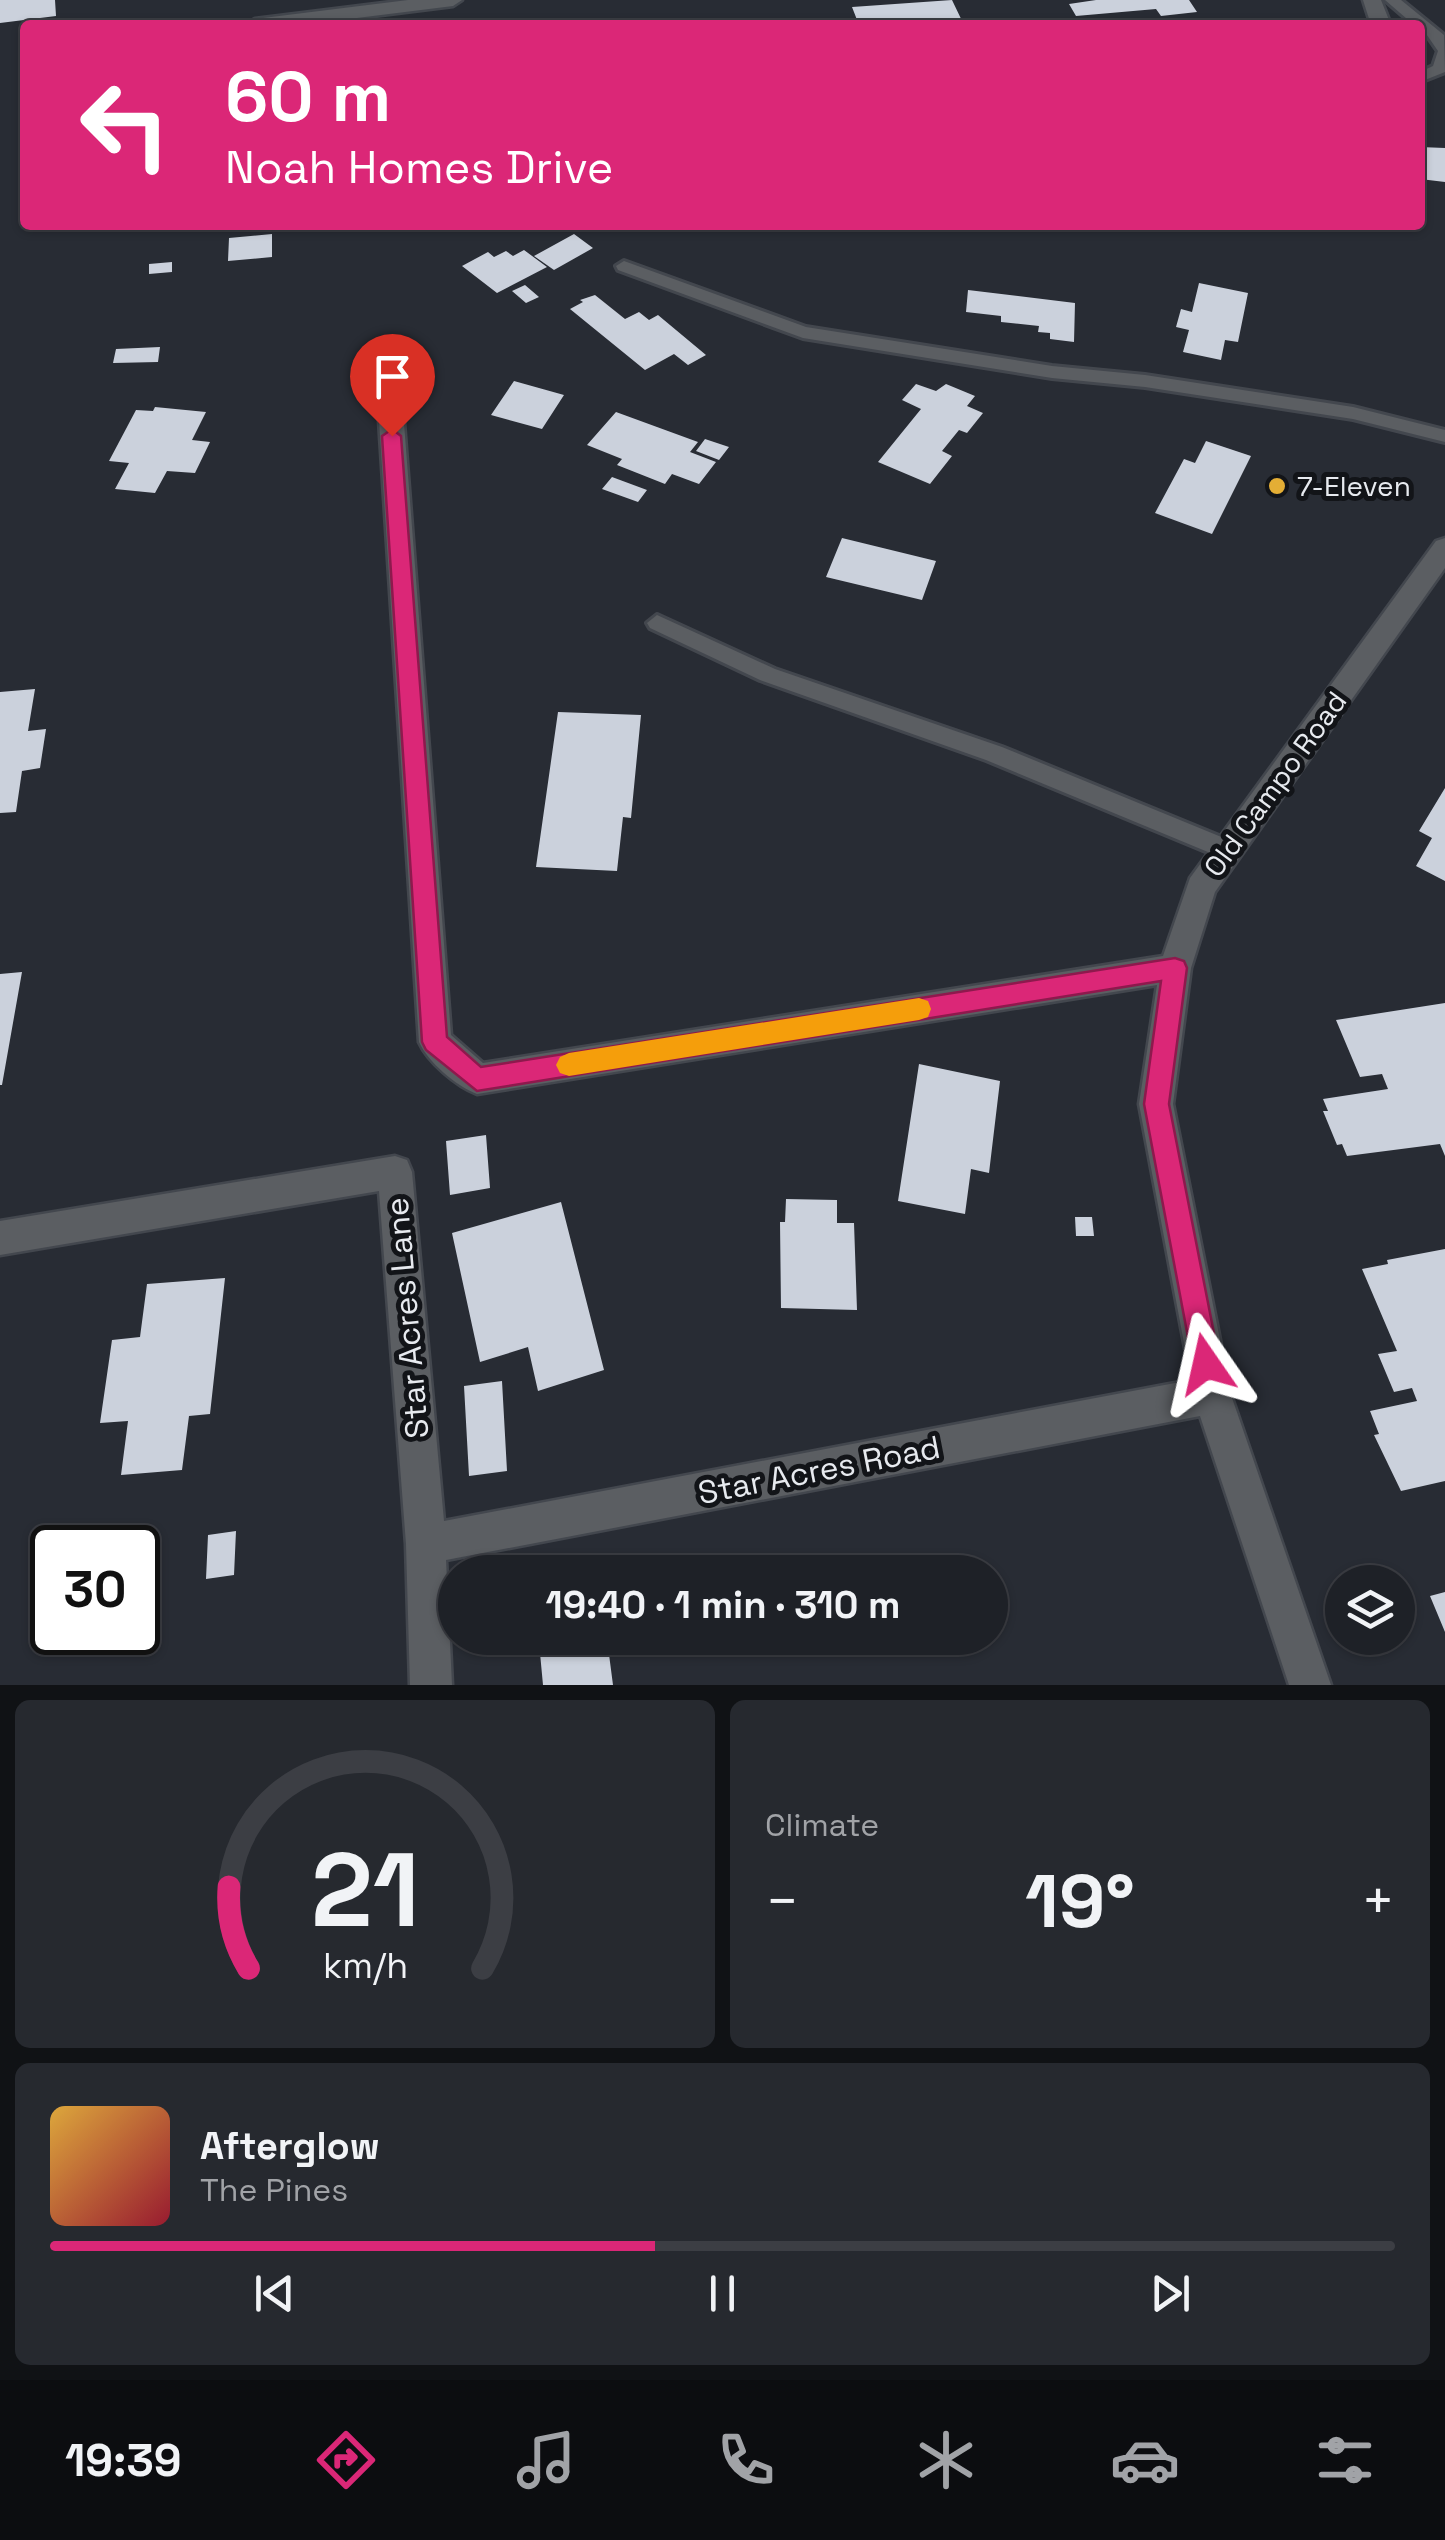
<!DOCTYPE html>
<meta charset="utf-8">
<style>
:root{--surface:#1e2127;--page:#26292f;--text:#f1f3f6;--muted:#a1a3a7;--line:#3c3e44;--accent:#db2777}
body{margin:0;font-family:"Space Grotesk",sans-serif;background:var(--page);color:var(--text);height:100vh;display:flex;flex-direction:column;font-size:38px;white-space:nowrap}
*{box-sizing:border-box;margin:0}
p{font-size:32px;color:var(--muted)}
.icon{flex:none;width:55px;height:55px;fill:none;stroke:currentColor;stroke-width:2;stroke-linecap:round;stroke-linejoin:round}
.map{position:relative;height:1685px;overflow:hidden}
.panel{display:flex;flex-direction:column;gap:15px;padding:15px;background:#101215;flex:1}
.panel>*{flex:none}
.top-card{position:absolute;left:20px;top:20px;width:1405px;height:210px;border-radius:10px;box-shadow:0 2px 8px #0004,0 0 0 2px var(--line);background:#db2777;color:#fff;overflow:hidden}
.tools{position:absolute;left:1325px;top:1565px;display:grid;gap:20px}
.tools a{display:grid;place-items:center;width:90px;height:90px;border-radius:50%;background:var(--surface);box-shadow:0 2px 8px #0004,0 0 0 2px var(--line);font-size:50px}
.speed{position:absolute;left:30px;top:1525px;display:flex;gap:20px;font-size:50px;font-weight:700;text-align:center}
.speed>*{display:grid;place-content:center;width:130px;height:130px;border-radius:50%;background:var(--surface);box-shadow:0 2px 8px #0004,0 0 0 2px var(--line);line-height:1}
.speed .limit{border:5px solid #111;border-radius:15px;background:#fff;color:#111}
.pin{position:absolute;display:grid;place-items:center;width:85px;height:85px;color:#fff;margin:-102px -42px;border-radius:50% 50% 50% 0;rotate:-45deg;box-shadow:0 0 10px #0007}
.pin .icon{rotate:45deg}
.me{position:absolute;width:110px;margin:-55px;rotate:349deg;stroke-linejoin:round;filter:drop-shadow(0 0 8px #0008)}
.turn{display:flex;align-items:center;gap:35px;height:210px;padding:0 40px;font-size:45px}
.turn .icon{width:130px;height:130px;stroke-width:2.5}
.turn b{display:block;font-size:70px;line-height:85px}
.big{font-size:75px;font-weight:700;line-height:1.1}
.panel .tile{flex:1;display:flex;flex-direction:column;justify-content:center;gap:15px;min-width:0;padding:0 35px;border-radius:15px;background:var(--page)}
.panel .dial{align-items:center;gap:0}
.dial svg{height:260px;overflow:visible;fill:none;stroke:var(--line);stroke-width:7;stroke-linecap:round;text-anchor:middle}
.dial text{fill:var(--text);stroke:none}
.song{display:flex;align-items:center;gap:30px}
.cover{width:120px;height:120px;border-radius:15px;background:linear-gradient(135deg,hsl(40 70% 55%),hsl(350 70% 35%))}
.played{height:10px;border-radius:5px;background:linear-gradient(90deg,var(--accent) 45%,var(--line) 45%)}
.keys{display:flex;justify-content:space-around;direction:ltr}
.heat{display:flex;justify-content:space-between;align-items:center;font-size:55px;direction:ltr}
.panel .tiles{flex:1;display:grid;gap:15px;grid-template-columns:1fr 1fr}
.tile:last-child{grid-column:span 2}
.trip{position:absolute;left:438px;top:1555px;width:570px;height:100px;border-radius:50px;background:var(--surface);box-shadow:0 2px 8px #0004,0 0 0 2px var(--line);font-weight:700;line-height:100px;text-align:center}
.tabs{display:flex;height:160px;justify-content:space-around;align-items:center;background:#0c0d10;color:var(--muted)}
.tabs .icon{width:70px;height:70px}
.tabs .on{color:var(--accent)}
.tabs b{font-size:45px;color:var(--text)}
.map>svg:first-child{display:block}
.building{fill:#cbd1dc}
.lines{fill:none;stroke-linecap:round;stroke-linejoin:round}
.lane-casing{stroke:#43474e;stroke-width:6}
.street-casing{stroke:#43474e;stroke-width:5}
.lane{fill:#5b5e62;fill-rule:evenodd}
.street{fill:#5b5e62;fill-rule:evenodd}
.route{fill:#db2777;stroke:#8e194d;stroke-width:2.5}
.slow{fill:#f59e0b}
.poi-dot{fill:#e4ae35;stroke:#121418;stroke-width:4}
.labels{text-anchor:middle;stroke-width:10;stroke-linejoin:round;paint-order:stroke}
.poi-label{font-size:28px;fill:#e7eaef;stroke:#121418;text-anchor:start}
.street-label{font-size:28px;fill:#e7eaef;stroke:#121418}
.near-street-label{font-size:32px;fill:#e7eaef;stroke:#121418}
</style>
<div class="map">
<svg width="1445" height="1685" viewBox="0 0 1445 1685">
<rect width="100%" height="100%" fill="#282c34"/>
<path class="building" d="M0 0H55L56 16 0 23Z
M952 0 964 25H859L852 7Z
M1096 0H1189L1197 12 1161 16 1156 9 1076 16 1069 4Z
M1420 147 1445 148V182L1420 179Z
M272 234V257L228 261 229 238Z
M574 234 593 248 554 270 534 256Z
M524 250 547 267 497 293 462 266 488 252 494 257 506 251 513 256Z
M172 262V272L149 274V264Z
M1199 283 1248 293 1238 342 1225 340 1221 360 1183 352 1189 330 1176 327 1181 309 1192 312Z
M525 285 539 297 526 303 512 291Z
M968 290 1075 303 1074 342 1050 339V333L1038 332 1039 326 1001 322V316L966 312Z
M595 295 625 319 639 312 649 320 658 315 706 355 688 365 674 354 645 370 570 309 583 302 580 300Z
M160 347 158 362 113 363 116 349Z
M514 381 564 395 542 429 491 415Z
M916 384 936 391 946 384 975 396 967 406 983 413 967 433 959 430 942 451 952 456 930 484 878 462 921 409 902 400Z
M155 407 206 412 192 440 210 442 195 473 167 471 155 493 115 489 129 463 109 461 136 410 153 411Z
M616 412 698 442 690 452 716 462 699 484 672 474 665 484 617 465 622 459 587 445Z
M705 439 729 447 719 460 696 451Z
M1206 441 1251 456 1212 534 1155 513 1184 459 1195 463Z
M612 477 647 490 638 502 602 489Z
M842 538 936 561 922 600 826 577Z
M35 689 28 731 46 729 40 768 22 771 16 812 0 813V692Z
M558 712 641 715 631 818 623 817 617 871 536 867Z
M1445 788V881L1416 866 1432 838 1419 831Z
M22 972 2 1085H0V974Z
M1445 1003V1156L1440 1144 1347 1156 1342 1144 1337 1145 1323 1111H1328L1323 1099 1388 1089 1382 1074 1360 1077 1336 1020Z
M919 1064 1000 1081 989 1173 971 1169 965 1214 898 1201Z
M486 1135 490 1188 450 1195 446 1141Z
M786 1199 837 1200V1223H854L857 1310 781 1308 780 1222H785Z
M561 1202 604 1370 538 1391 528 1347 480 1362 452 1233Z
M1075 1217H1092L1094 1236H1076Z
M1445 1249V1481L1401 1491 1374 1435 1379 1434 1370 1411 1417 1401 1412 1388 1394 1392 1378 1354 1397 1351 1362 1269 1388 1264 1387 1260Z
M225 1278 210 1414 189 1416 182 1470 121 1475 128 1421 100 1423 112 1340 140 1337 147 1284Z
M502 1381 507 1471 469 1476 464 1386Z
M236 1531 234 1575 206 1579 208 1535Z
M1445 1592V1632L1430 1596Z
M607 1639 613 1685H543L540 1653Z"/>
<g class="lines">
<defs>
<path id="lane" d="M1385 0H1401L1444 35 1445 72 1420 82V72L1433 66 1438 51 1420 25H1414Z
M624 261 806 327 1052 366 1145 375 1353 407 1445 430V442L1353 419 1145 387 1052 378 803 338 618 270 616 266Z
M657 615 775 669 1002 747 1236 843 1239 850 1236 857H1220L986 760 760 680 650 628 647 623Z"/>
<path id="street" d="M408 0H462L453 6 301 25H245L255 19Z
M1363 0H1381L1391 25H1371Z
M387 350 399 358 451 1035 483 1063 1163 956 1190 878 1436 541 1445 538V568L1215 892 1191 968 1173 1104 1231 1395 1331 1685H1289L1200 1416 446 1560 452 1685H410L406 1544 379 1191 0 1255V1221L395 1156 407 1160 412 1172 444 1521 1191 1380 1139 1104 1157 985 477 1094C456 1086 428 1062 419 1042L375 358Z"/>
</defs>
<use href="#lane" class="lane-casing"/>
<use href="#street" class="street-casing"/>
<use href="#lane" class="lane"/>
<use href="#street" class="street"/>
</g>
<path class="route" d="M392 429 401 436 447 1037 481 1067 1175 958 1184 961 1187 968 1169 1104 1220 1364 1216 1374 1206 1378 1197 1374 1193 1364 1144 1104 1161 981 477 1091 426 1050 422 1042 382 436Z"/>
<path class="slow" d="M919 998 928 1001 931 1009 928 1017 919 1020 569 1076 560 1073 556 1065 560 1057 569 1053Z"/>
<circle class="poi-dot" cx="1277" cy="486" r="10"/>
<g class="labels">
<g class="poi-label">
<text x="1297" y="496">7-Eleven</text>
</g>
<g class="street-label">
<text transform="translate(1275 784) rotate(-54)" y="10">Old Campo Road</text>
</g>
<g class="near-street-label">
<text transform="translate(407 1318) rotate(-95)" y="11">Star Acres Lane</text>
<text transform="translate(819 1470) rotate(-11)" y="11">Star Acres Road</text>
</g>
</g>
</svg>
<div class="tools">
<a><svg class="icon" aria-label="layers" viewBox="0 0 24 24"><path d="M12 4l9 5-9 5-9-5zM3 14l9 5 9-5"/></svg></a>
</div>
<div class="speed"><div class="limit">30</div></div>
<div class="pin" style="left:392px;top:436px;background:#d93025"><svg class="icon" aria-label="arrive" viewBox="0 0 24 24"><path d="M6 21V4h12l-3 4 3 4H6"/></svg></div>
<svg class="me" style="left:1206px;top:1364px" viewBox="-20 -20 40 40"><path d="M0-17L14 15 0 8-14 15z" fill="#db2777" stroke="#fff" stroke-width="4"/></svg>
<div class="trip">19:40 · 1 min · 310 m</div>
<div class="top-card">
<div class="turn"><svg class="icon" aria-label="left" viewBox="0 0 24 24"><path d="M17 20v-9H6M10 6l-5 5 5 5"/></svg><div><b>60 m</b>Noah Homes Drive</div></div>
</div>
</div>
<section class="panel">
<div class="tiles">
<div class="tile dial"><svg viewBox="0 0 100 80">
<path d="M14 69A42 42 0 1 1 86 69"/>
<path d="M14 69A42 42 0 0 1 8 44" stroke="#db2777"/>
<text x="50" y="56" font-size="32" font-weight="700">21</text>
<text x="50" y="72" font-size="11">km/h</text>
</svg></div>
<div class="tile"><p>Climate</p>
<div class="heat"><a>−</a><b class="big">19°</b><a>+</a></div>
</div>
<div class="tile">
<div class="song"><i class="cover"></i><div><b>Afterglow</b><p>The Pines</p></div></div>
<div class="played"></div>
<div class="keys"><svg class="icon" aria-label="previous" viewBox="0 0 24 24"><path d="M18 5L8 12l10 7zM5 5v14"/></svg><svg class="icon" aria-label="pause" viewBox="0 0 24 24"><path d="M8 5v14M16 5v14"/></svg><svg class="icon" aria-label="next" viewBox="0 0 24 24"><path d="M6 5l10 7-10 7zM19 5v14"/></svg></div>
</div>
</div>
</section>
<nav class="tabs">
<b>19:39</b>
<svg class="icon on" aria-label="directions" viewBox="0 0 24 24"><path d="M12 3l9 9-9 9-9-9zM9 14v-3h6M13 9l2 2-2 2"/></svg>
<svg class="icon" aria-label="music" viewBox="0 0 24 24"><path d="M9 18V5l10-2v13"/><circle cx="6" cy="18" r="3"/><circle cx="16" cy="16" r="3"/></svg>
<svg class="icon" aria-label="phone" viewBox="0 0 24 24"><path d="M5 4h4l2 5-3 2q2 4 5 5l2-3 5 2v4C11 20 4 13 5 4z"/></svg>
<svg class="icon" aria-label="climate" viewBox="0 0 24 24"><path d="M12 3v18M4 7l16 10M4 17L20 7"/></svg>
<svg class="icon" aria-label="car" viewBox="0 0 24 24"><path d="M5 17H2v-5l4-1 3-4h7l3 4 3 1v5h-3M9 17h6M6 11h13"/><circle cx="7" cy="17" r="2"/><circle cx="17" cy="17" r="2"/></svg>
<svg class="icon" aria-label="filters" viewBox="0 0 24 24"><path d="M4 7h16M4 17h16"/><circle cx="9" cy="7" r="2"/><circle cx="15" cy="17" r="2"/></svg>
</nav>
